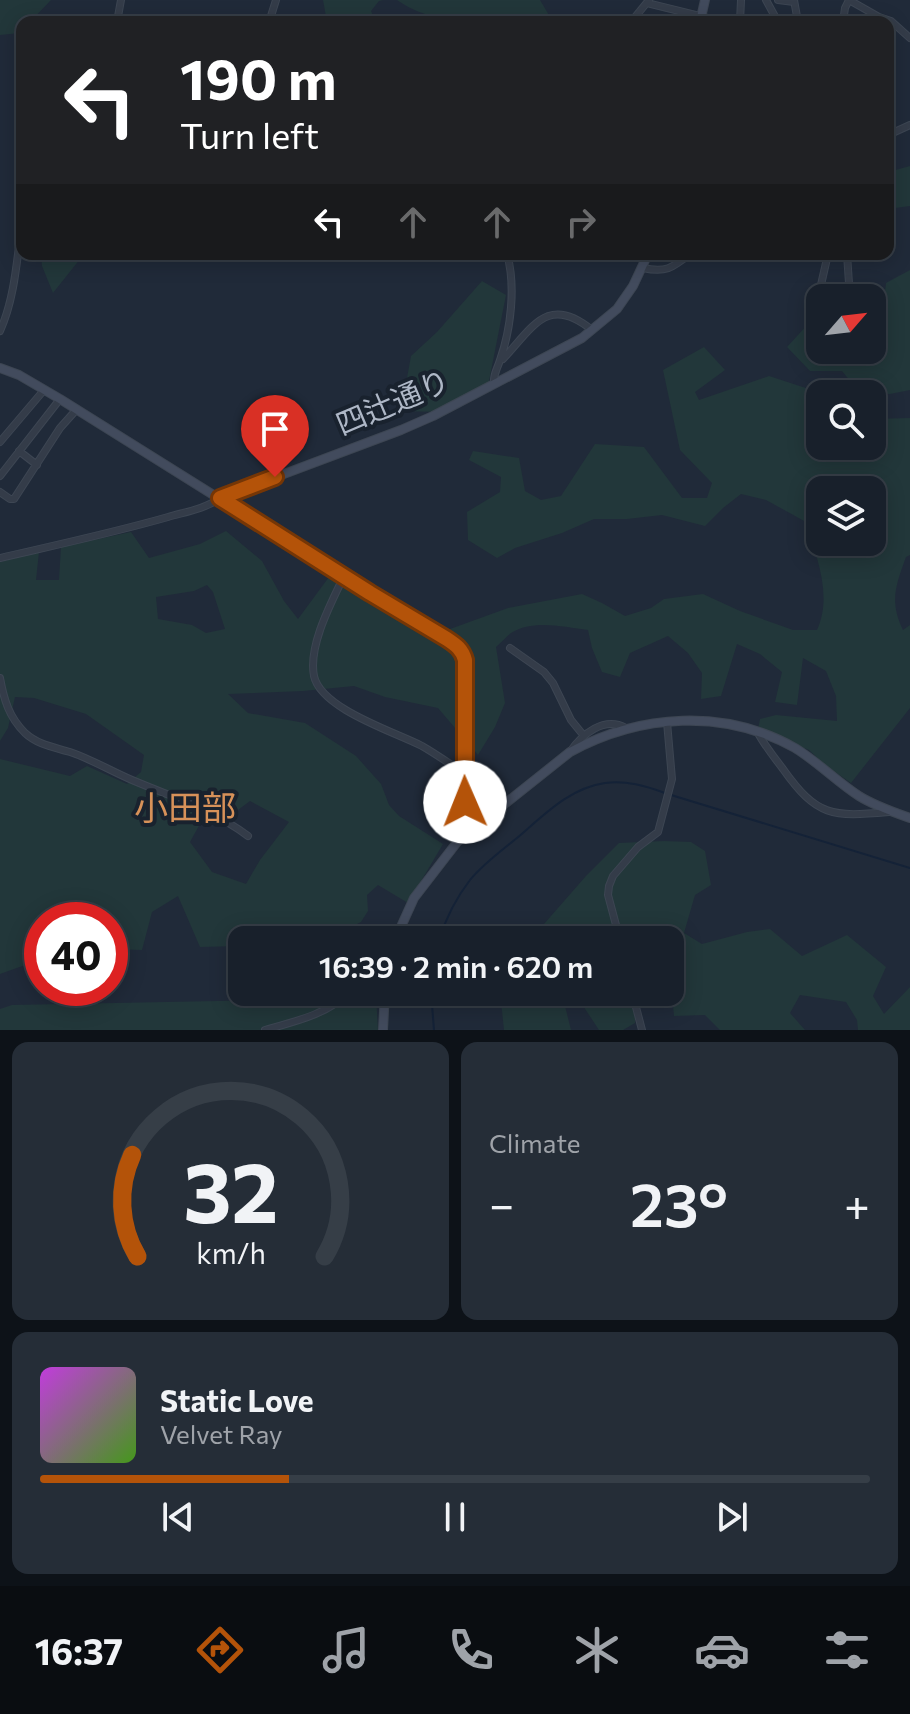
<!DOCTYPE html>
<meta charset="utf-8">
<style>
:root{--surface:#18202b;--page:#252d37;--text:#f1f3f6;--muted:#9fa3a9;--line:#363e47;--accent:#b45309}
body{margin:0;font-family:Commissioner,"Noto Sans JP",sans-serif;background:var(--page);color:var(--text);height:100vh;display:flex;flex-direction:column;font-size:30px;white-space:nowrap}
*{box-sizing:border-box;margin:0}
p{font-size:26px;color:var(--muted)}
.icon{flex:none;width:44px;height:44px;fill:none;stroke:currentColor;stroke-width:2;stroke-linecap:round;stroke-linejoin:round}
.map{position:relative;height:1030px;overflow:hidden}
.details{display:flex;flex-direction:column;gap:12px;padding:12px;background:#0d1218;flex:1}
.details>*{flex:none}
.top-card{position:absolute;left:16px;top:16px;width:878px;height:244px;border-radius:16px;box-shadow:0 4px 20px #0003,0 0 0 2px var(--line);background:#202124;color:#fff;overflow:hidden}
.needle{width:52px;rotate:62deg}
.fabs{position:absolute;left:806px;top:284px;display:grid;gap:16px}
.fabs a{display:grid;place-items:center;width:80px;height:80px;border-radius:16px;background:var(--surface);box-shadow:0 4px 20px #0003,0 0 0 2px var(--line);font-size:40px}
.speed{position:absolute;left:24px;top:902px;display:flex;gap:16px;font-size:40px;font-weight:700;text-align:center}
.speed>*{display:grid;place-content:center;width:104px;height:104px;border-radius:50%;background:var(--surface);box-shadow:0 4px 20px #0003,0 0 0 2px var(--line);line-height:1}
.speed .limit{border:12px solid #d22;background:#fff;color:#111}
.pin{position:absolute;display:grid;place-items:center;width:68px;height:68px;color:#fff;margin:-82px -34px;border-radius:50% 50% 50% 0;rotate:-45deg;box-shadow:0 0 8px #0007}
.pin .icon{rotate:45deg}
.me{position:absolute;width:88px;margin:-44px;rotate:359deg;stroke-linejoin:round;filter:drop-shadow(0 0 6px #0008)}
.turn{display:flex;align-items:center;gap:28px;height:168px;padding:0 32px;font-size:36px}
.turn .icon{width:104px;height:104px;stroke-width:2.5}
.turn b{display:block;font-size:56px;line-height:68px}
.lanes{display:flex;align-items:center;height:76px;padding:0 32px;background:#0003;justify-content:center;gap:40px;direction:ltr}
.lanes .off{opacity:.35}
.big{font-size:60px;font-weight:600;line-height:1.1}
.details .tile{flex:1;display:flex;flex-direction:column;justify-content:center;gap:12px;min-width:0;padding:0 28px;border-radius:16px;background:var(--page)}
.details .dial{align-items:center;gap:0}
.dial svg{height:208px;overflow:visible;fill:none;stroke:var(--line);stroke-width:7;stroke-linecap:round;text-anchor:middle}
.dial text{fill:var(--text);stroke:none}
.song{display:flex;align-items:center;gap:24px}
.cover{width:96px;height:96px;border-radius:12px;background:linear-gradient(135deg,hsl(290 70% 55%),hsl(100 70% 35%))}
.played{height:8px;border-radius:4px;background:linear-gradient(90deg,var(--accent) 30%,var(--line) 30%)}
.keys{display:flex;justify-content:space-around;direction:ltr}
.heat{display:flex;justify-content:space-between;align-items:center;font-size:44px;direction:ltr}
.details .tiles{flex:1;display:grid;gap:12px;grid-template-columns:1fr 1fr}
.tile:last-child{grid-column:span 2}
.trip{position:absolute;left:228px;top:926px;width:456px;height:80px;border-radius:16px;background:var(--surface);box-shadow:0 4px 20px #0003,0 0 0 2px var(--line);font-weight:600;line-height:80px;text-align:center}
.tabs{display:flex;height:128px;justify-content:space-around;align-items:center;background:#0a0d11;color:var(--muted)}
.tabs .icon{width:56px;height:56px}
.tabs .on{color:var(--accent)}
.tabs b{font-size:36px;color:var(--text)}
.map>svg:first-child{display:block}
.green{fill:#22373a;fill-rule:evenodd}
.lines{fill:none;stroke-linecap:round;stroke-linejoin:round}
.stream{stroke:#142237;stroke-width:2}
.street-casing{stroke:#3d4653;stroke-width:8}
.secondary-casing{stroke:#3d4653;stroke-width:10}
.street{stroke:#343c49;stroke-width:6}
.secondary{stroke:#424b5d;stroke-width:8}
.route-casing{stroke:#753606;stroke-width:20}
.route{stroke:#b45309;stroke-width:14}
.labels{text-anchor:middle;stroke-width:8;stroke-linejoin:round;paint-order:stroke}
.street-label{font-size:30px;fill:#aeb7c6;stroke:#19222e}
.quarter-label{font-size:34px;fill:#d79159;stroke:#19222e}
</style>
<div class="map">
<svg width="910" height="1030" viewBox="0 0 910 1030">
<rect width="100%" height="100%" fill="#202a39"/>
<path class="green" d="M0 0H51L30 22H22V31L20 33 0 35Z
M323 0H383L379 1 371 11 376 22H327Z
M397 0H540L553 22C501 22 442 31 397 0Z
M910 166V206L888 209V172Z
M41 254H84L53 293 42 266Z
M910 270V390L890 394 860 393 842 371H810L787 347 809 323 813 303 820 300V350H872V328L881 330 886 283Z
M482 281 506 295 488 386 439 412 401 411 411 356 437 332Z
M704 347 725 370 695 392 699 400 769 376 824 394H820V446H872V419L910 418V555L906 557C896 585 889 601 903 630L910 625V708L851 783 825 765 809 750 758 729 760 719 776 715 837 721 836 696 826 671 803 658 797 705 775 702 782 672 760 654 737 644 721 696 701 699 702 673 688 653 668 636 630 653 620 677 602 672 592 648 588 630C564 627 533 619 511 633 506 637 501 643 496 647L505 703 495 727 478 755 438 708 385 697 354 686 303 691 228 694 248 713 305 723 356 756 381 784 389 805 399 816 443 844 408 903 378 885 367 895 368 911 361 922 325 940H242V946L200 947 178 896 152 912 142 950 110 949V920H42V959L0 974V759L70 776 87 766 127 784 141 772 144 755 86 714 34 698 15 697 8 728 0 741V562L39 552 36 580H59L61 547 131 532 149 558 200 544 226 531 262 561 284 601 298 619 329 577 428 637 508 608 582 594 602 603 625 616 651 608 664 599 703 594 740 611 793 630H817C833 595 816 556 806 522L766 500 741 494 723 508 705 526 662 515 627 519H594L562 533 515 548 497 558 468 540 467 512 500 492 501 477 469 460 473 451 519 458 525 491 541 500 561 496 595 444 644 447 682 498H707L712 483 680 450 663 370ZM820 490H872V542H820ZM207 585 213 592 225 629 206 633 192 625 158 619 156 597 194 591ZM250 801 289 822 260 860 246 884 212 872 190 842 201 822 209 816H230Z
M664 841 691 842 705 851 711 885 695 895 684 933 702 944 747 932 770 929 802 956 847 935 886 967 873 996 884 1014 910 987V1030H858L857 1020 846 1002 800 995 790 1013 805 1030H720L705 1015 674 1016 670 975V940H530L586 876 619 843Z
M331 992 376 995 378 1030H0V1009L12 1005 270 1000 304 1007Z
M500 992H638L635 1023 623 1030H599L576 995 564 1002 571 1030H504Z"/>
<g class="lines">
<path class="stream" d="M671 795 910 868
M439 940C446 918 456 898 470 880 483 864 501 851 517 838 543 816 569 788 605 783 626 780 646 786 665 793
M431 992 434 1030"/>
<defs>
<path id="street" d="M766 0 778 22
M778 0 794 2
M794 0 798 22
M849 0 879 17 891 21 910 38
M647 3 724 22
M117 22 121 0
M272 22 271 16 276 0
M631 22 649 0
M740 22 741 0
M843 22 845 8 849 0
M888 135 910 125
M847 254 850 298
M643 268C666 273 672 268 690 254
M818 298 828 254
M0 331C15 298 17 258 22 222
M503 359C533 327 548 294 592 330
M494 384C493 374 497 370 500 360 511 329 516 286 507 254
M0 442 44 390
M19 451 37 465
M0 476 60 399
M0 492 10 499H14L60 428 77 409
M0 558C56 545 112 533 168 517 185 512 205 509 220 498
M344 576C331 603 308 646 314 676 321 709 395 732 422 746 436 754 450 764 464 773
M510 648 544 672 553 683 571 720 584 736
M0 678C4 700 9 717 25 733 38 745 54 747 70 752 91 759 111 771 132 780 172 797 212 809 248 836
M758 733C765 746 774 757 783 769 817 817 832 817 889 812
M570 752C582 734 604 716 626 728
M620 940 608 895 609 886 613 876 638 847 658 832 672 779 667 722
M632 992 642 1030
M265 1030C293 1022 329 1014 349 992"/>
<path id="secondary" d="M700 22 705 0
M0 368 19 375 60 399 370 593 414 618 459 647 465 660 464 819 471 830
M220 498 401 430 433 416 582 338 617 309 633 286 648 254
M395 940 414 898 458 841 570 752C640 714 724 708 795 748 818 762 837 782 859 796 875 806 893 812 910 818
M383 1030 385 992"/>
</defs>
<use href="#street" class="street-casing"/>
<use href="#secondary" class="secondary-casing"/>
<use href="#street" class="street"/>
<use href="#secondary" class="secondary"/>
</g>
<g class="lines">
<defs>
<path id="route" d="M275 477 220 498 370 593 447 639C456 645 462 649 465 660V802"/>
</defs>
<use href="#route" class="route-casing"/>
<use href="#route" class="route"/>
</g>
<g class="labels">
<g class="street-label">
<text transform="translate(393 403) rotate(-23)" y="10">四辻通り</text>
</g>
<g class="quarter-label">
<text x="185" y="820">小田部</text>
</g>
</g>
</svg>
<div class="fabs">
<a><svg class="needle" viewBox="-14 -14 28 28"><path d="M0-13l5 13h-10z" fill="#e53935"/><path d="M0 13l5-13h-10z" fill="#9fa3a9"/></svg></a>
<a><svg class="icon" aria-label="search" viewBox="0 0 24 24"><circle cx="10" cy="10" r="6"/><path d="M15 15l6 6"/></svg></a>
<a><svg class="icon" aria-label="layers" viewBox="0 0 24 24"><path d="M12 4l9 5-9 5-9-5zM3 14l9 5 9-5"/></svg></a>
</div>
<div class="speed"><div class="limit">40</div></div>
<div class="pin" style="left:275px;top:477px;background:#d93025"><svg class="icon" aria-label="arrive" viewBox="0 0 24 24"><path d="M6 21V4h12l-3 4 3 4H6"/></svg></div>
<svg class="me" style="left:465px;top:802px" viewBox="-20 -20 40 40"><circle r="19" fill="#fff"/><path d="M0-13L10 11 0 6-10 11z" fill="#b45309"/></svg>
<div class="trip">16:39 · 2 min · 620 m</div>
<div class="top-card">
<div class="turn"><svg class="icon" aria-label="left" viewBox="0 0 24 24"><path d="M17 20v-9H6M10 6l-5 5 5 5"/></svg><div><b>190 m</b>Turn left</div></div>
<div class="lanes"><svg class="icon" aria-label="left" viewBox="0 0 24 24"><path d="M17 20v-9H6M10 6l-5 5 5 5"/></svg><svg class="icon off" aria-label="ahead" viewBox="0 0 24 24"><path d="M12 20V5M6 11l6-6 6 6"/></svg><svg class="icon off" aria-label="ahead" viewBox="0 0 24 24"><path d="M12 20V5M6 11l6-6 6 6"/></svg><svg class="icon off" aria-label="right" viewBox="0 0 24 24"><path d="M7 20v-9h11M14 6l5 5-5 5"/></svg></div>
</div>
</div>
<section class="details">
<div class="tiles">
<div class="tile dial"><svg viewBox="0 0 100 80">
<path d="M14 69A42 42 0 1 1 86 69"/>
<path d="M14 69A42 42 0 0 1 12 30" stroke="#b45309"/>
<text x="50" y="56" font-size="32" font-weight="700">32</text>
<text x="50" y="72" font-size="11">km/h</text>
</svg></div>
<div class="tile"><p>Climate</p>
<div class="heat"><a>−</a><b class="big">23°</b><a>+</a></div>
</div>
<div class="tile">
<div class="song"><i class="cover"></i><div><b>Static Love</b><p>Velvet Ray</p></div></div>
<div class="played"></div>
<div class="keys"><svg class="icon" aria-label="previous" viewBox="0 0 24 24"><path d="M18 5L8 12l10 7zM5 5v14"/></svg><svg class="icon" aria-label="pause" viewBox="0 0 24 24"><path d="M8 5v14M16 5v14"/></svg><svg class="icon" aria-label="next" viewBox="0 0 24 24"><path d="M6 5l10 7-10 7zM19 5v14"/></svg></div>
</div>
</div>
</section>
<nav class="tabs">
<b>16:37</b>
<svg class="icon on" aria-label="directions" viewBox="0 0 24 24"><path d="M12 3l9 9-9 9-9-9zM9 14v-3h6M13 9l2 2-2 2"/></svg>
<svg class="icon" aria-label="music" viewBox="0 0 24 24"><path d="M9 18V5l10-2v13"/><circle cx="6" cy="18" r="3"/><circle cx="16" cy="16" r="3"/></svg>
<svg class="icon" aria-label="phone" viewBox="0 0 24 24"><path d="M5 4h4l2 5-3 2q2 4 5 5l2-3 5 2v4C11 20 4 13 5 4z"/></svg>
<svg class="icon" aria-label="climate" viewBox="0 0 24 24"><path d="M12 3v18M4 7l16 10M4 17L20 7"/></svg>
<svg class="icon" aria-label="car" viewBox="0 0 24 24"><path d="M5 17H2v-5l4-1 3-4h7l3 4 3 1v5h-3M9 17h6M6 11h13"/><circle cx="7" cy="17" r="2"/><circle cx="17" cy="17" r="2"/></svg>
<svg class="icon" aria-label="filters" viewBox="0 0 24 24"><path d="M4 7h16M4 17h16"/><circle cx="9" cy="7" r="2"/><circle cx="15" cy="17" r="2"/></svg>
</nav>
